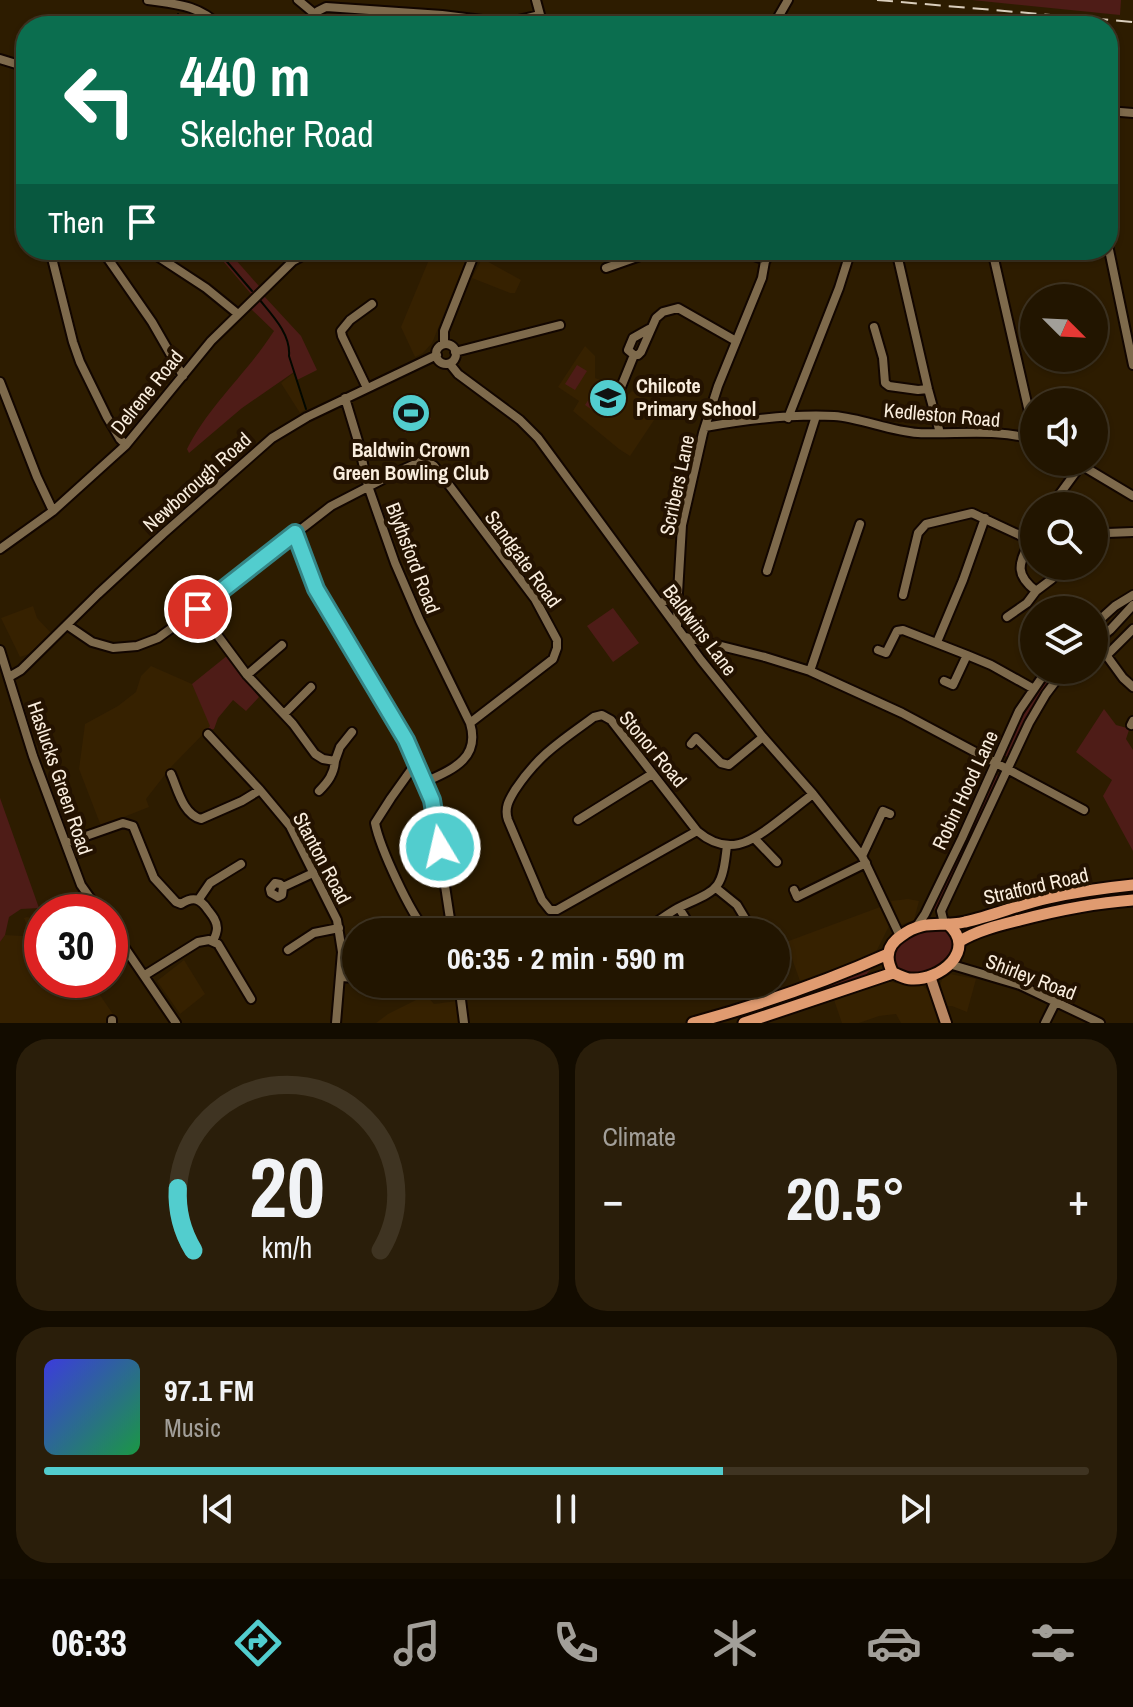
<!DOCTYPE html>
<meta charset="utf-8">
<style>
:root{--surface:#221500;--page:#2a1e0a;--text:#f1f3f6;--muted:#a29f99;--line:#3f3422;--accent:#52cdce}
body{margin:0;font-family:"Archivo Narrow",sans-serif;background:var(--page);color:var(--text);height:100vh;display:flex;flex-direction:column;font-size:30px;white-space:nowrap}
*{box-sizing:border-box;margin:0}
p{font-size:26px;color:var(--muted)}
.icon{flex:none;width:44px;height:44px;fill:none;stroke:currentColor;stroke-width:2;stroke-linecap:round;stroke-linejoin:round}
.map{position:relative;height:1023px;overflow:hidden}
.details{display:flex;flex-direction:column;gap:16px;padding:16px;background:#130c00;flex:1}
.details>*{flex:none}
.hud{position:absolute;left:16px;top:16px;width:1102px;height:244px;border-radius:32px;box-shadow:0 2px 6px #0004,0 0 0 2px var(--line);background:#0b6e4f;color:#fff;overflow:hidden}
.needle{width:52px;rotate:114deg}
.fabs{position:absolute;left:1020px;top:284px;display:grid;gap:16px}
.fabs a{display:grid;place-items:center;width:88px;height:88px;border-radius:50%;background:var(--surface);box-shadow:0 2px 6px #0004,0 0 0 2px var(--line);font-size:40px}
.speed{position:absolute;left:24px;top:894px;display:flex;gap:16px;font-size:40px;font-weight:700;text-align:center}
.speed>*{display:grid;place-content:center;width:104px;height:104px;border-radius:50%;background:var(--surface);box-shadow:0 2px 6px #0004,0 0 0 2px var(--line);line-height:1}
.speed .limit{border:12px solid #d22;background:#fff;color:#111}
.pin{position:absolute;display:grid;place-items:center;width:68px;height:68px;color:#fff;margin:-34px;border:4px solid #fff;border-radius:50%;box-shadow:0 2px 8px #0007}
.me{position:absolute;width:88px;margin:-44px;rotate:351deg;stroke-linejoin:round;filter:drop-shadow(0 0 6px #0008)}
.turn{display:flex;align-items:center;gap:28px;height:168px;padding:0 32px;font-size:36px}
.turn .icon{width:104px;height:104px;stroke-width:2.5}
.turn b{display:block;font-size:56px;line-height:68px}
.then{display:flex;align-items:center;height:76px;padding:0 32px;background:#0003;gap:16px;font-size:30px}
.big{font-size:60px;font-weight:700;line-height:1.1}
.details .card{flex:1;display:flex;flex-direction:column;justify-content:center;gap:12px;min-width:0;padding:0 28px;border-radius:32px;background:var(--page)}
.details .dial{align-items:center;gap:0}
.dial svg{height:208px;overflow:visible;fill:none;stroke:var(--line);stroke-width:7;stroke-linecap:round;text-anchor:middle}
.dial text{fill:var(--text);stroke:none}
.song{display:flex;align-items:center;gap:24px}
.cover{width:96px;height:96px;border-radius:12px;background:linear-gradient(135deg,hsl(240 70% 55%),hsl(140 70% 35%))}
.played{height:8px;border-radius:4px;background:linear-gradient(90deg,var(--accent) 65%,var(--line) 65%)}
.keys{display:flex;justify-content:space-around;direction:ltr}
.heat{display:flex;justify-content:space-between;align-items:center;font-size:44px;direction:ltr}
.details .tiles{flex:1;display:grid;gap:16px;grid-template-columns:1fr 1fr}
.card:last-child{grid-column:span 2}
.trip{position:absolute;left:342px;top:918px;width:448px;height:80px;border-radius:40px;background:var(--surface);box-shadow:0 2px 6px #0004,0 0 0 2px var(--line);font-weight:700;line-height:80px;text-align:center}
.tabs{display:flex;height:128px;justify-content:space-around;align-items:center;background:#0e0800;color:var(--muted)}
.tabs .icon{width:56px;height:56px}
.tabs .active{color:var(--accent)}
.tabs b{font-size:36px;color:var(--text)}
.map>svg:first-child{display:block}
.built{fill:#362100}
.green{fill:#4e1c17}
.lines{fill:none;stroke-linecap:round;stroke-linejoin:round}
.stream{stroke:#030800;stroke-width:2}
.minor-casing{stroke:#120600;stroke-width:12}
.major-casing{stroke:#120600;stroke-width:14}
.highway-casing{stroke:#120600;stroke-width:15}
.minor{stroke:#7e6a4c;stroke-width:8}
.major{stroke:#b98762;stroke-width:10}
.highway{stroke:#e09b70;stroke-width:11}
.rail{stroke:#dacebc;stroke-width:2;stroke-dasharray:16 8;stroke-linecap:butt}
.route-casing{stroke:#358586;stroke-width:20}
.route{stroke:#52cdce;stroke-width:14}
.labels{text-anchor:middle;stroke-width:8;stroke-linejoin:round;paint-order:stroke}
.poi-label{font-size:20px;font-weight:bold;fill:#f9eddd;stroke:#231200;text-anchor:start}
.street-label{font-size:20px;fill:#f9eddd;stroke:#231200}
</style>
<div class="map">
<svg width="1133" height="1023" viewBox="0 0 1133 1023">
<rect width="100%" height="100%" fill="#2d1c00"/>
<path class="built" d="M433 250H449L463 254 467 258 432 343 423 353 415 357 401 327Z
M484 255 485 260 521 280 515 293H510L472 278Z
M585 346 595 356V378L614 385 613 390 628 395 632 391 660 411 630 456 619 449 573 411 579 401 558 387Z
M295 372 306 409 300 413 281 383Z
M33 606 37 618 51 633 29 654 20 657 1 618Z
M151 666 192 684 211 726 171 767 146 799 149 807 101 826 79 769 85 724 118 706 136 692 141 676Z
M908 899 919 901 914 920 900 925 891 901Z
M880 907 889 926 877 950 869 956 800 981 786 942Z
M27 917 42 920V980H82L93 985 115 1017 108 1023H0V942L5 935 23 936 26 923 24 918Z
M184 960 205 994 180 1014 157 981Z
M950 974 976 979 967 1012 952 1006H947L940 987 942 979Z
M886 981 905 985 923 986 928 991 940 1023H901L896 1014 879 1016 859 1023H842L834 1000Z
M426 995 434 1004 457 1001 460 1023H376L388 1014Z"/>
<path class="green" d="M972 0H1121L1120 15Z
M210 250H227L259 286 251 294 223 261Z
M264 296 301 336 317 370 297 380 294 372 242 408 189 453 187 449C209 405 248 372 274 331L251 309Z
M577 365 587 371 575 390 565 384Z
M417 393 431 419 405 433 391 406Z
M591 396 610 408 604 418 585 405Z
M613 608 639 643 613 662 587 626Z
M228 655 259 697 246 711 233 700 218 718 214 729 206 731 210 726 192 684Z
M1052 670H1061C1039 695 1026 724 1011 754L1007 757 1004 755C1009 725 1032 694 1052 670Z
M1104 709 1116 725 1127 728 1129 730 1126 739 1133 750V851L1103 796 1112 780 1076 752Z
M997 774 999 781 938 909 931 910 994 776Z
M0 798 39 908 21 909 9 917 5 935 0 942Z
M944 927 955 940C954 944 954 949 952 953 945 967 917 979 903 973 899 971 895 967 892 964 890 934 921 931 944 927Z
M879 963 867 973 868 976 775 1008 773 1007V1003Z"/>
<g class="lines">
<path class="stream" d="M175 26 178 14
M217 250 252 291
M259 299C272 315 291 334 289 356L306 409"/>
<defs>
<path id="minor" d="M148 0C175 4 200 5 219 26
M298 0 316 15
M536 0 543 26
M778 19 793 26
M312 26 318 11 326 7 442 15 506 23 540 15
M773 26 788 0
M0 59 26 67
M1108 111 1133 113
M1108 245 1133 365
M50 250 73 342 80 362 107 417 120 439 126 445
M102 250 152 322 183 376
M148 250 206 288 238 314
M284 250 293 261
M737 250 766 260
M896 250 928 389 940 433
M992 250 1032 425 1031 439
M606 268 657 250
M874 327 883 358 885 383 889 386 918 390 928 389
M444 344V331L476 250
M436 354a10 10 0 1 1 20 0a10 10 0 1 1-20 0Z
M455 352 560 325
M634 355 628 350 633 338 649 329
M450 364 458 374 520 420 538 438 701 660 763 737 813 794 862 856 900 936
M0 382 37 477 53 511
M621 387 634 355H638L641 352 656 318 663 312 678 308 736 341
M367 388 342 336 341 331 350 320 372 304
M345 398 358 441 368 486 395 563 420 621 470 723
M788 418 839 288 851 250
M705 427C744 420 795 414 834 416 862 418 889 431 918 433 954 435 1000 428 1034 440
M1076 462 1133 496
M1051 506 1081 465
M1094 531 1107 533 1133 532
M295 533 316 589 406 740 432 800 452 932
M1030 540C1020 563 1013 573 1036 591L1052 579
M0 549 53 511 126 445 211 341 293 261 313 250
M767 571 816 416
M903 595 918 533 926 524 972 513 1030 540 1034 532
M660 604 678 593 682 525 703 433 718 386 762 278 767 250
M198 609 247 675 293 724 315 754 323 759 335 761C334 774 328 782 319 791
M1007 617 1027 603 1036 591
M67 625 92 642 113 648 137 646 158 638 198 609 331 506 395 473 420 462 429 463 434 466 449 485 535 599 557 640V648L553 659 470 723C481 759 451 770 425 782
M1094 625 1115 606 1133 595
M677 627 678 593
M685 637 765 657 810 671 902 713 1084 810
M1096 641 1123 678 1133 687
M937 642 963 580 985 518
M1094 643 1110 630 1133 605
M0 650 33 756 81 885 100 912
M878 650 886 653 897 631 903 630 967 655 953 685 944 681
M967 655 991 665 1034 689
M1107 655 1133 629
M810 671 860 524
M247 675 282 645
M9 677 21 670 98 594 163 534 272 438 307 417 437 355
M284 714 311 687
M1131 725 1133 721
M208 734 260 790 290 826 337 920 342 952 336 1023
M691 744 696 738 721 763 729 765 763 737
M335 761 340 747 352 732
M416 763 391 798 375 823C380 848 410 913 427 932
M171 774C178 790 183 814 201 819L242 801 260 790
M578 820 652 774
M697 831 611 720 602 715 594 717C561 741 538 755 515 790 509 800 504 808 508 820L542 900 550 910H557L697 831C728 857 750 843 777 822 789 813 801 803 813 794
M755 839 777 862
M66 843 123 823 133 826 154 878 176 902 181 904C193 896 200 898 208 910 212 915 217 921 217 928 217 932 215 937 213 941
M862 856 883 811 890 814
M283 887 280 884 275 883 270 889 271 893 278 897 282 895 283 887 313 873
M716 888 737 905 749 925 741 932
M794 890 797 897 866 863
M199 899 210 883 241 864
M679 908 694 932
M944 923 941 911 1029 723 1046 694 1064 670
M110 926 176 1023
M917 926 925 914 962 838 1019 711 1047 670
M498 932 510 926 517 927 520 932
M640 932C654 925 665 915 678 908 718 889 722 892 727 845
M288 950 314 933 339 928
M949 964 1020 985 1100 1023
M145 975 198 942 209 940 218 944 251 999
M341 977 356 978
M377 984 384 987 388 984
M459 984 464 1023
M112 1020V1023
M1045 1023 1056 1001"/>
<path id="major" d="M930 976 946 1023"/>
<path id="highway" d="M948 924C978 950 940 981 911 979 905 979 899 975 893 973 885 959 887 945 901 936 925 918 940 928 965 922 993 916 1020 904 1048 898 1076 892 1104 888 1133 885
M960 941C978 930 1000 925 1020 920 1058 910 1093 903 1133 900
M693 1023C759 1005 825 982 888 954
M744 1023 893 973"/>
</defs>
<use href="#minor" class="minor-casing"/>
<use href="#major" class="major-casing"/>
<use href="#highway" class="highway-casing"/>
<use href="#minor" class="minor"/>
<use href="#major" class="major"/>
<use href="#highway" class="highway"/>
<path class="rail" d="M877 0 1133 22"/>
</g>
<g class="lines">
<defs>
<path id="route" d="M198 609 295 533 316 589 406 740 432 800 440 847"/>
</defs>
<use href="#route" class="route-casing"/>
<use href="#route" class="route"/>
</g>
<defs>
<symbol id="school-disc" viewBox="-11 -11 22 22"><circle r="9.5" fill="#52cdce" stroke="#231200"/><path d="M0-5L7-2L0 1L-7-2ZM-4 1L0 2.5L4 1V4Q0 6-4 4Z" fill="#111"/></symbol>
<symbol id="stadium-disc" viewBox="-11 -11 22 22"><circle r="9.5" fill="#52cdce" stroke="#231200"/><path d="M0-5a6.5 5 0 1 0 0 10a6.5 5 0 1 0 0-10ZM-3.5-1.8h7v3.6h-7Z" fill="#111"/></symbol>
</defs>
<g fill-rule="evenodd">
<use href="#school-disc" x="586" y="376" width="44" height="44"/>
<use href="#stadium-disc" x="389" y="391" width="44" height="44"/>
</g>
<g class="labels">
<g class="poi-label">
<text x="636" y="393">Chilcote<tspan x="636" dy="23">Primary School</tspan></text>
<text x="411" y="457" text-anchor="middle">Baldwin Crown<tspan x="411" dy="23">Green Bowling Club</tspan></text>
</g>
<g class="street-label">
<text transform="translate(147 392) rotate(-51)" y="7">Delrene Road</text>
<text transform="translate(942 415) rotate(5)" y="7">Kedleston Road</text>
<text transform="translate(197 482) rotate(-42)" y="7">Newborough Road</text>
<text transform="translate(677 485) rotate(-78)" y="7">Scribers Lane</text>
<text transform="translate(413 558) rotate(69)" y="7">Blythsford Road</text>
<text transform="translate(523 559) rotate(54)" y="7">Sandgate Road</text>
<text transform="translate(700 630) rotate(53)" y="7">Baldwins Lane</text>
<text transform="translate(653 749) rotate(50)" y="7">Stonor Road</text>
<text transform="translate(60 778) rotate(71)" y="7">Haslucks Green Road</text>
<text transform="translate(965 790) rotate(-65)" y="7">Robin Hood Lane</text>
<text transform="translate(322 858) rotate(62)" y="7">Stanton Road</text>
<text transform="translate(1036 886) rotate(-13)" y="7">Stratford Road</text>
<text transform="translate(1031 977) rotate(21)" y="7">Shirley Road</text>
</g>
</g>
</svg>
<div class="fabs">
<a><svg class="needle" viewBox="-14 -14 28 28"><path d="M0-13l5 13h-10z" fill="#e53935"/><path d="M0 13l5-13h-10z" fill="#a29f99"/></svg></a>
<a><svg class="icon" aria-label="sound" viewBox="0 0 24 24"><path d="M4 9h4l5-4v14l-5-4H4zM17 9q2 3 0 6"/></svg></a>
<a><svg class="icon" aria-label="search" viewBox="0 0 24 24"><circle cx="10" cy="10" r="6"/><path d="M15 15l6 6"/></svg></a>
<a><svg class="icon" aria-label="layers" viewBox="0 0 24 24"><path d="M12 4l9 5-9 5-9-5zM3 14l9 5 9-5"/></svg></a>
</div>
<div class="speed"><div class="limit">30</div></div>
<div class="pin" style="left:198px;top:609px;background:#d93025"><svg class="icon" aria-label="arrive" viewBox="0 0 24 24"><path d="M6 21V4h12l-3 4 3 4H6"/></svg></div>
<svg class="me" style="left:440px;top:847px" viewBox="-20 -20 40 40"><circle r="17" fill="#52cdce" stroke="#fff" stroke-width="3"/><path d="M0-11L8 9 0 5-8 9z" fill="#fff"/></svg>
<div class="trip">06:35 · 2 min · 590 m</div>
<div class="hud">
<div class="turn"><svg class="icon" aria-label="left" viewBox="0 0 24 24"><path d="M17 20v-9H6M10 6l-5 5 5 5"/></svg><div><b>440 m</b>Skelcher Road</div></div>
<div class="then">Then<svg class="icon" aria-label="arrive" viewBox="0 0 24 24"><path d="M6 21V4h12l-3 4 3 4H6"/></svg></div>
</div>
</div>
<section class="details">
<div class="tiles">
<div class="card dial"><svg viewBox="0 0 100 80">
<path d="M14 69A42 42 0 1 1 86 69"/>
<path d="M14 69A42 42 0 0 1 8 45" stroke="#52cdce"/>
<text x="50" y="56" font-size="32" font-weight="700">20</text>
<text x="50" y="72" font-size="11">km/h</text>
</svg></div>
<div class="card"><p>Climate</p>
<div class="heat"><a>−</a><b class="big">20.5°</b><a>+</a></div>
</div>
<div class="card">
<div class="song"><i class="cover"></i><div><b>97.1 FM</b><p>Music</p></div></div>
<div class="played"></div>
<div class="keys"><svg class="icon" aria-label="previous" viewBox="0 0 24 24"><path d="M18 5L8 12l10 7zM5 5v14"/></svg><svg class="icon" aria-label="pause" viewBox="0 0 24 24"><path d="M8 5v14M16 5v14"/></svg><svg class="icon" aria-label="next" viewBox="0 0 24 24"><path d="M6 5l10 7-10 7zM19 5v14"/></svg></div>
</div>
</div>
</section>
<nav class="tabs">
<b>06:33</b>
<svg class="icon active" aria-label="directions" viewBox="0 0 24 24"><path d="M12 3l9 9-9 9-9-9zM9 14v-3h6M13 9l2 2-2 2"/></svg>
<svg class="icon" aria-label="music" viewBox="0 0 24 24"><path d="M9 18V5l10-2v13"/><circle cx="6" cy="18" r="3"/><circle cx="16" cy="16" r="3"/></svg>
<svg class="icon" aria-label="phone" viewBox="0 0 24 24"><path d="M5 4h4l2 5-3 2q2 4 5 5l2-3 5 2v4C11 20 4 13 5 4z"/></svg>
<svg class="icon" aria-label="climate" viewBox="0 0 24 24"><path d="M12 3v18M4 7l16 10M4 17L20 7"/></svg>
<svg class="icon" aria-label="car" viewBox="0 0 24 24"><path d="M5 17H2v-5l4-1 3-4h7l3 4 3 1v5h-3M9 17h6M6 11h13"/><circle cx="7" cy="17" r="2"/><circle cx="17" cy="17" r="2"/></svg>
<svg class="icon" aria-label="filters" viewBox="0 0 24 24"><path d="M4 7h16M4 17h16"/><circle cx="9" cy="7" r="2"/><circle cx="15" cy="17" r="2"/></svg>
</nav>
